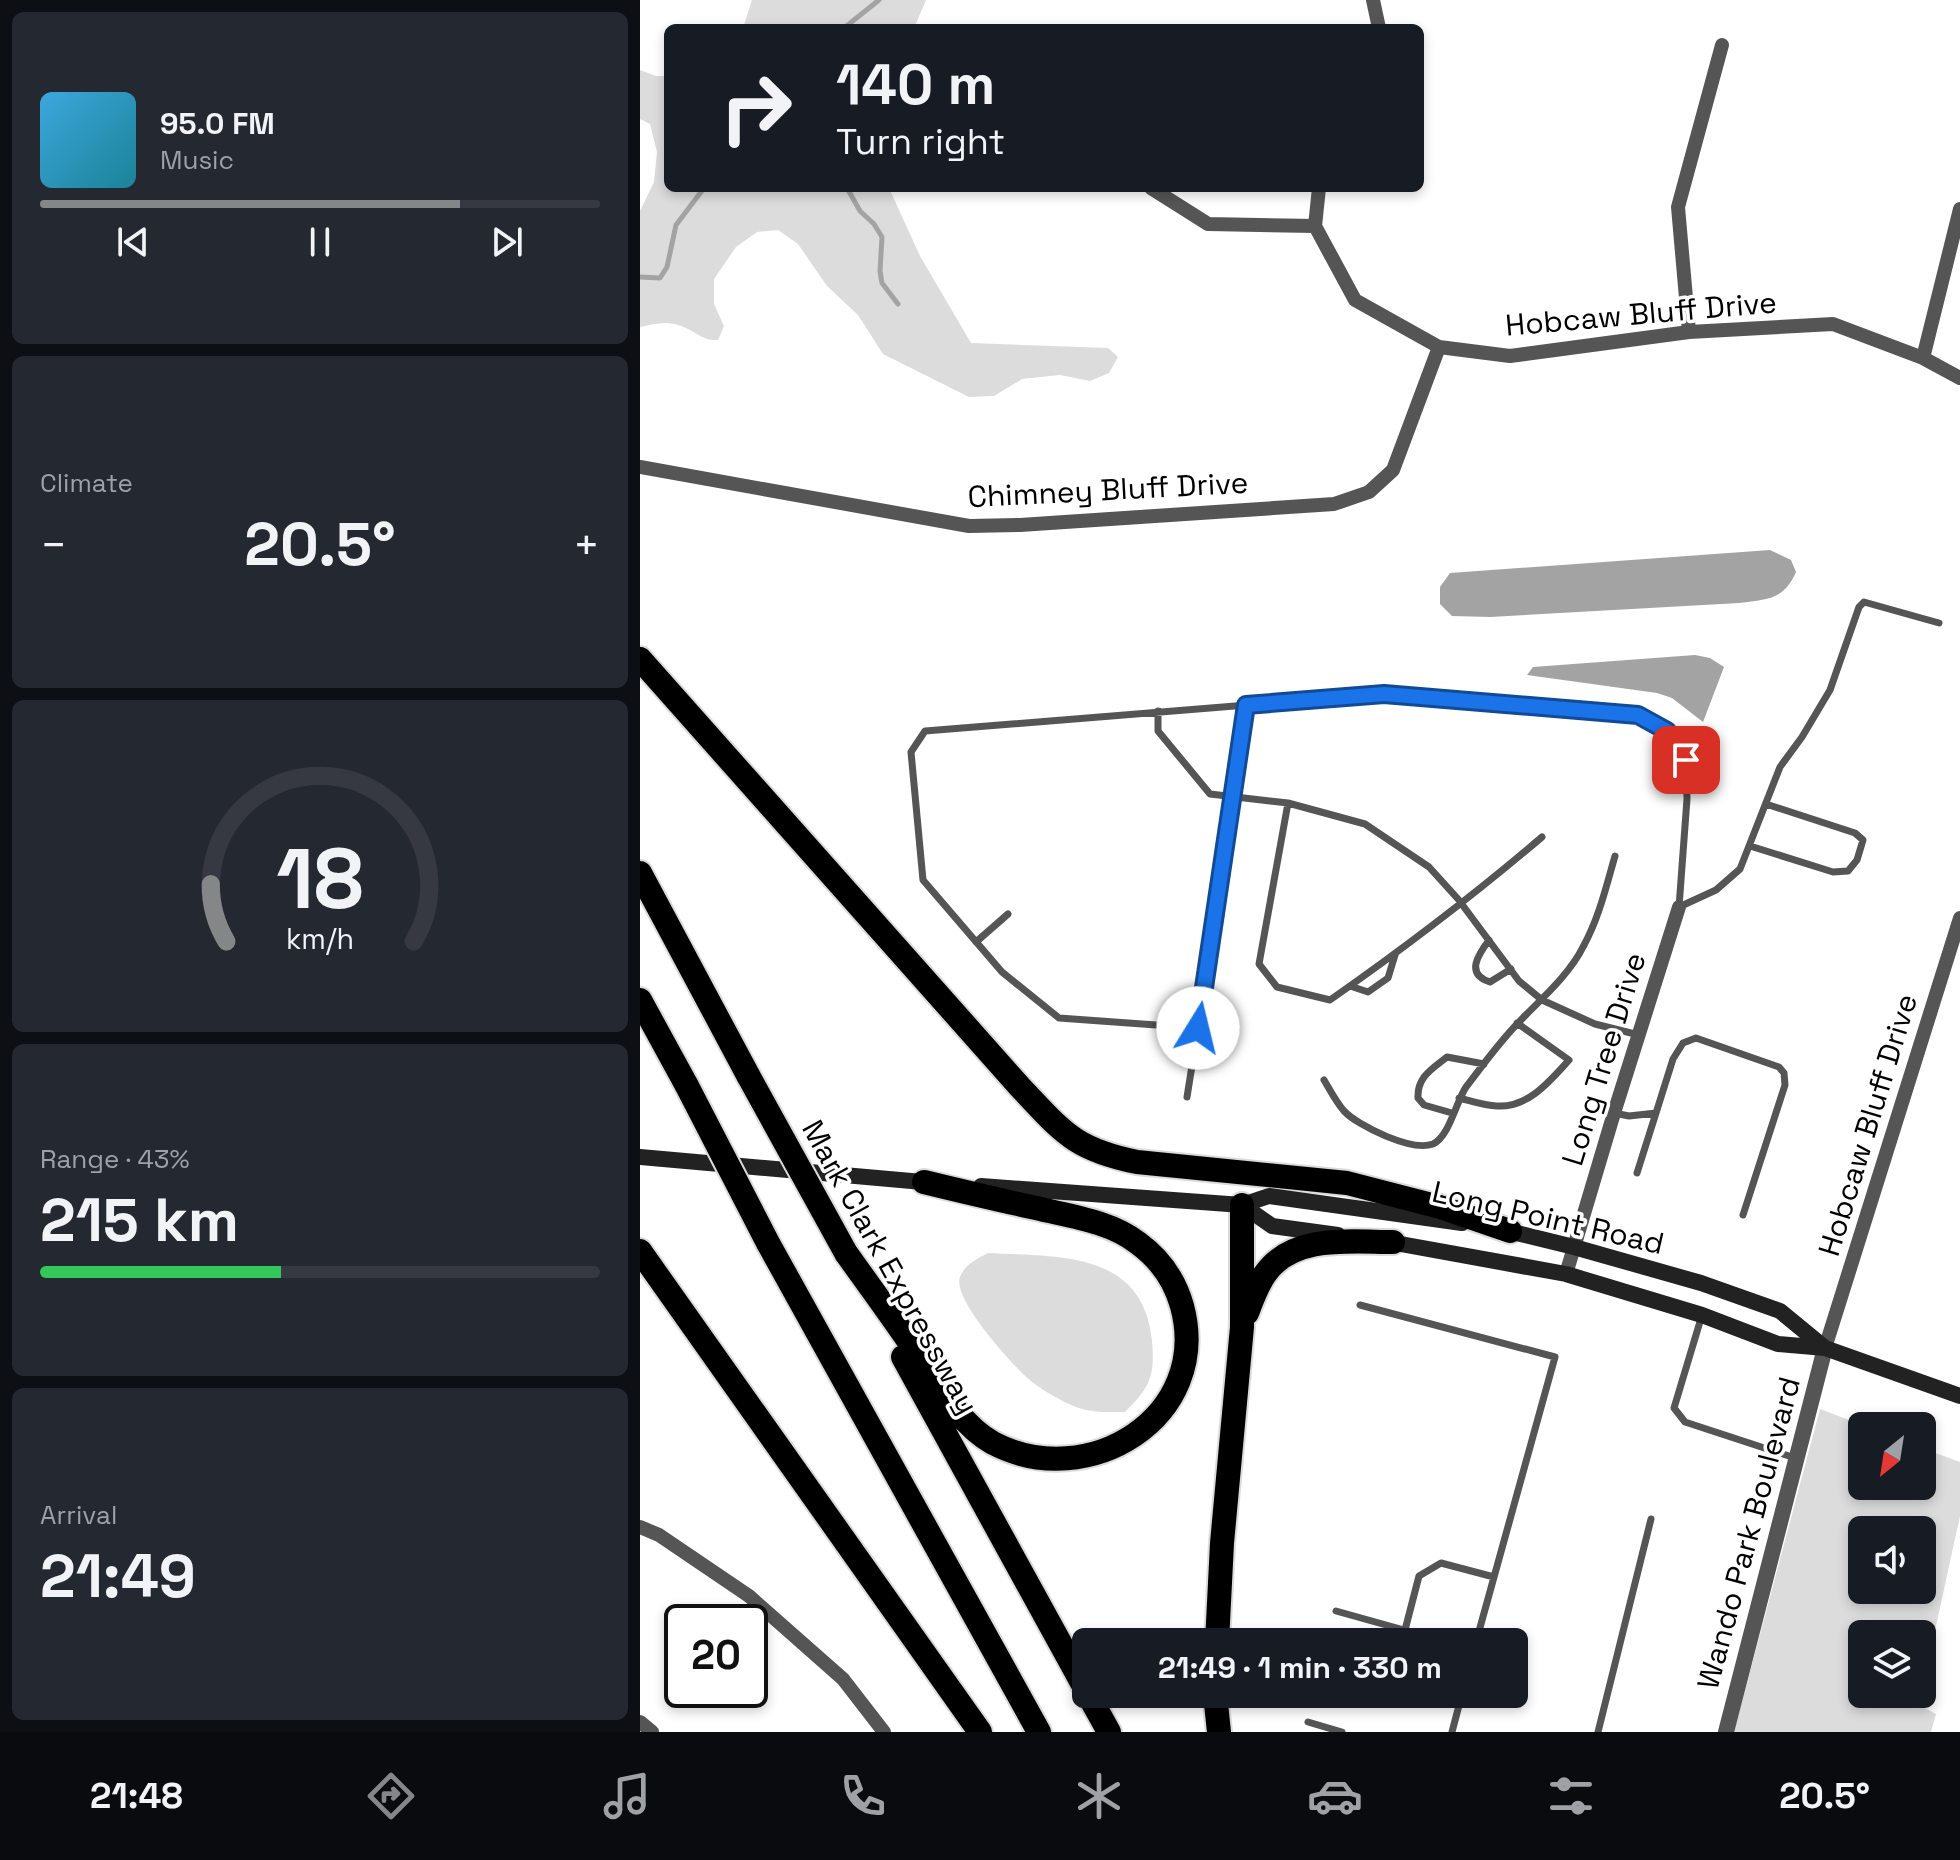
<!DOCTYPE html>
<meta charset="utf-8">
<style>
:root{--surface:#171b24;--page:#242831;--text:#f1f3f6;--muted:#9ea1a6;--line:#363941;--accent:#858687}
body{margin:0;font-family:"Space Grotesk",sans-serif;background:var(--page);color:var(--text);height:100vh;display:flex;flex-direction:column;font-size:30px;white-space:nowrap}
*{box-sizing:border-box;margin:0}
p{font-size:26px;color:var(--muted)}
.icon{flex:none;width:44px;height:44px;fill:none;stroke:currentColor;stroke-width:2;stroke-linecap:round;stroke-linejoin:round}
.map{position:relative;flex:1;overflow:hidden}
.drawer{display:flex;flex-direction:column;gap:12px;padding:12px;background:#0d0f14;width:640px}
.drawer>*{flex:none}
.guide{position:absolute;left:24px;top:24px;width:760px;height:168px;border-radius:12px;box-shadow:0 4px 12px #0003;background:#171b24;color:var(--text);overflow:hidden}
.needle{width:52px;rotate:210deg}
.buttons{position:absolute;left:1208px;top:1412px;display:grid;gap:16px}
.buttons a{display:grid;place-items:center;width:88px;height:88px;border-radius:12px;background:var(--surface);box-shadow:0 4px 12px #0003;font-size:40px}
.speed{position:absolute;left:24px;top:1604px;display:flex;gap:16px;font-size:40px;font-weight:700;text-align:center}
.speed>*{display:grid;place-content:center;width:104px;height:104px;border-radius:50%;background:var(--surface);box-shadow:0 4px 12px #0003;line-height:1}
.speed .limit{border:4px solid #111;border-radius:12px;background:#fff;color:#111}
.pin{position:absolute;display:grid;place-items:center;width:68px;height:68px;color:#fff;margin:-34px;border-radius:16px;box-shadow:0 4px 12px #0006}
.me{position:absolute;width:88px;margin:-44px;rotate:9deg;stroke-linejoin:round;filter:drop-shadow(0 0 6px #0008)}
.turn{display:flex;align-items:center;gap:28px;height:168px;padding:0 40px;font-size:36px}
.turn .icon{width:104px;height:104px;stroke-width:2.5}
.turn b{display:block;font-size:56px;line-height:68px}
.big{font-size:60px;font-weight:800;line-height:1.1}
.drawer .widget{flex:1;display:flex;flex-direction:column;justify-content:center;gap:12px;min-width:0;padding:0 28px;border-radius:12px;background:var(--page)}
.drawer .dial{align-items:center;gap:0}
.dial svg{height:208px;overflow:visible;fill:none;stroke:var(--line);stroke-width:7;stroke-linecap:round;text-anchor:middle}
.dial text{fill:var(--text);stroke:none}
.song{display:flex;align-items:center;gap:24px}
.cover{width:96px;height:96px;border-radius:12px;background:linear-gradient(135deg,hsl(200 70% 55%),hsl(190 70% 35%))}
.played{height:8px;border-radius:4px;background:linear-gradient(90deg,var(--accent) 75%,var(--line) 75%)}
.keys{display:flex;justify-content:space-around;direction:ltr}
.heat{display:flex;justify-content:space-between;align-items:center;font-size:44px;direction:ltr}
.charge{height:12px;border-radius:6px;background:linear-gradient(90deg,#34c759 43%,var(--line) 0)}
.trip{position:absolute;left:432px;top:1628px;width:456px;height:80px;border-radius:12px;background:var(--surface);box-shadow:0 4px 12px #0003;font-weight:800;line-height:80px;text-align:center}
.tab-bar{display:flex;height:128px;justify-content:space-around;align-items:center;background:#090b0e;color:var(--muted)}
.tab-bar .icon{width:56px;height:56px}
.tab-bar .current{color:var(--accent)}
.tab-bar b{font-size:36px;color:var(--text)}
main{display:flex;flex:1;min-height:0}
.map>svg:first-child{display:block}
.green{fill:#dcdcdc;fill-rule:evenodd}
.water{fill:#a3a3a3}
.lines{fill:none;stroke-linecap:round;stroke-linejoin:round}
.stream{stroke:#a3a3a3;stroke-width:5}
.motorway-casing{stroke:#dbdbdb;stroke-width:28}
.service{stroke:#555;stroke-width:7}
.minor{stroke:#555;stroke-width:14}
.tertiary{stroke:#555;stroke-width:16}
.secondary{stroke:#222;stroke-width:16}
.motorway{stroke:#000;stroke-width:24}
.motorway-bridge-casing{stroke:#dbdbdb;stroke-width:28;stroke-linecap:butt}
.motorway-bridge{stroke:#000;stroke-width:24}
.route-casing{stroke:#114b97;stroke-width:20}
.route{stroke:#1a73e8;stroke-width:14}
.labels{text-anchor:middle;stroke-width:7;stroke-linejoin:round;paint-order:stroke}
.street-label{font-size:30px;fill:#000;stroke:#fff}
</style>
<main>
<section class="drawer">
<div class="widget">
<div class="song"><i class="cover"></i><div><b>95.0 FM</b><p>Music</p></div></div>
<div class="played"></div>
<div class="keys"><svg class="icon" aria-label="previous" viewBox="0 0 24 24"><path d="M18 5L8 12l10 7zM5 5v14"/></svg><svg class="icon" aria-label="pause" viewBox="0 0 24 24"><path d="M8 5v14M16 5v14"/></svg><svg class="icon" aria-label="next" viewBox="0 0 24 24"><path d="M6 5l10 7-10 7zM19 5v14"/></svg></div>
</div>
<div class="widget"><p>Climate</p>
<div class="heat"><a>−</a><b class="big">20.5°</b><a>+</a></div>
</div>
<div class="widget dial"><svg viewBox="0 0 100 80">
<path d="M14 69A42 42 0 1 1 86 69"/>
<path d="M14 69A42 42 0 0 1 8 47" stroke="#858687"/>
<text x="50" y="56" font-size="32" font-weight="700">18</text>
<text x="50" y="72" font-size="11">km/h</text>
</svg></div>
<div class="widget"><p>Range · 43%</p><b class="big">215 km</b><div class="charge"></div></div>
<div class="widget"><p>Arrival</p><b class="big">21:49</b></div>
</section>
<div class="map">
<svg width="1320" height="1732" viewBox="0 0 1320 1732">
<rect width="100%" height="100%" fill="#fff"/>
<path class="green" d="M112 0H286L274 28H103Z
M0 70 16 76H28V188H249L280 256 331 343 468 348 478 357 469 373 450 381 420 375 382 379 354 396 329 397 243 354 218 315 187 286 158 244 138 230 117 232 96 247 74 279V304L84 326 78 340C61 341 56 331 41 326 27 320 14 324 0 327V211L14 182 17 152 10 124 0 119Z
M348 1253C418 1257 503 1250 512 1341 515 1377 510 1387 485 1412 468 1412 452 1413 436 1407 420 1401 395 1386 383 1374 367 1358 312 1298 320 1277 325 1264 337 1259 348 1253Z
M1180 1409 1225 1426H1222V1486H1282V1448L1320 1462V1516L1282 1690V1634H1222V1694H1281L1279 1705 1296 1714 1291 1732H1094ZM1222 1530H1282V1590H1222Z"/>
<path class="water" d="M1130 550 1151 560 1156 572C1143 601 1127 599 1099 603L850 617 812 616 800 604V587L810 573Z
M1055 655 1070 658 1084 667 1063 722 1032 698 1017 693 887 675 893 667Z"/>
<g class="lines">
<path class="stream" d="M204 28 239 0
M207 188 220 211 234 224 242 237 240 271 242 283 258 304
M0 277 20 278 27 267 36 225 64 188"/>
<defs>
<path id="motorway" d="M0 659 380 1087C422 1131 433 1149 497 1162L707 1183 800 1207 870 1231
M0 873 109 1077
M0 1000 47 1086
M128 1243 399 1732
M0 1251 340 1732
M206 1253C228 1284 251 1315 272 1346 295 1379 317 1423 353 1443 448 1493 572 1417 542 1306 535 1281 520 1259 498 1243 470 1221 429 1216 396 1208 359 1200 321 1191 284 1182
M607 1313C612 1300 617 1286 625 1274 653 1234 711 1242 753 1242
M263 1357 446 1690
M577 1642 582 1543 602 1327V1205
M448 1694 469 1732
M575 1694 579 1732"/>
</defs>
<use href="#motorway" class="motorway-casing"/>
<path class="service" d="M606 705 558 1028 419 1018 362 972 283 880 271 752 285 731 744 694 998 715 1027 731 1046 760 1047 799 1039 907 1076 890 1100 869 1140 767 1162 737 1190 690 1219 607 1224 602 1299 623
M518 711V731L570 794 648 803 725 824 789 867 818 899 879 981 902 1000 955 1024 999 1035
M648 803 619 964 637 987 690 1000C763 949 834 895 902 837
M1110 846 1193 872 1208 871 1217 860 1223 840 1215 833 1126 804
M849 940C838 955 825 974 850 982L871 969
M336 942 368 914
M710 986 728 992 748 978 755 955
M684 1080C690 1090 696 1102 704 1111 718 1126 772 1152 793 1144 809 1137 816 1102 826 1087 843 1065 860 1041 880 1021 901 999 929 975 943 947 959 918 966 887 975 856
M547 1097 558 1028
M819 1098C831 1101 845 1106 857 1106 888 1108 910 1081 929 1060L877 1023
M812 1113 784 1105 778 1098C777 1077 792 1069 807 1057L844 1064
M974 1113 989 1116 1016 1113 1033 1059 1043 1043 1056 1038 1139 1067 1144 1073 1145 1085 1103 1215
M997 1173 1016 1113
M720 1305 915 1357 836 1642
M1062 1315 1034 1408 1045 1422 1155 1458
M696 1611 807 1642
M765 1630 779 1576 801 1563 854 1577
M668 1722 702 1732
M812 1732 822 1694
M958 1732 1011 1519"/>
<path class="minor" d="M733 0 739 28
M511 188 568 224 675 226
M679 188 675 226 715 300 799 347 870 356 1049 332 1193 324 1283 358 1320 378
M1049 332 1038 207 1082 45
M1283 358 1320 209
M0 467 329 526 380 525 694 504 729 492 753 470 799 347
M926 1274 974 1113 1039 907
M1185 1348 1320 918
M0 1527 19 1535 109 1596 203 1679 244 1732
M0 1722 12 1732"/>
<path class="tertiary" d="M1086 1732 1185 1348"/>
<path class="secondary" d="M0 1157 294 1183
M341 1186 602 1205 629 1196 822 1223
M602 1205 632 1226 698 1235
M860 1229 934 1247 1061 1283 1140 1311 1185 1348
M744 1241 926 1274 1062 1315 1138 1344 1185 1348 1320 1396"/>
<use href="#motorway" class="motorway"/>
<defs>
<path id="motorway-bridge" d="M109 1077 206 1253
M47 1086 128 1243"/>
</defs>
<use href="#motorway-bridge" class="motorway-bridge-casing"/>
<use href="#motorway-bridge" class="motorway-bridge"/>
</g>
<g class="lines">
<defs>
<path id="route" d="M558 1028 606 705 744 694 998 715 1027 731 1046 760"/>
</defs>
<use href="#route" class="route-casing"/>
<use href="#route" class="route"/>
</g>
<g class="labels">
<g class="street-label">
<text transform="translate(1001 314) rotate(-5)" y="10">Hobcaw Bluff Drive</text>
<text transform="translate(468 490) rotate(-3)" y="10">Chimney Bluff Drive</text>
<text transform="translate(964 1059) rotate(-73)" y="10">Long Tree Drive</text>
<text transform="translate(1228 1125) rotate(-73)" y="10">Hobcaw Bluff Drive</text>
<text transform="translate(908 1218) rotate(13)" y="10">Long Point Road</text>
<text transform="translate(250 1267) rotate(61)" y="10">Mark Clark Expressway</text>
<text transform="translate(1109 1533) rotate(-75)" y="10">Wando Park Boulevard</text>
</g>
</g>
</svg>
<div class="buttons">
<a><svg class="needle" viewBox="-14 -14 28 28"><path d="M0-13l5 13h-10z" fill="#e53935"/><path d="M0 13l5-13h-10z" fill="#9ea1a6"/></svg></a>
<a><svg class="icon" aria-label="sound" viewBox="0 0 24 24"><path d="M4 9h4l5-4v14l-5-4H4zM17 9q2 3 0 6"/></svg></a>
<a><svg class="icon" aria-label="layers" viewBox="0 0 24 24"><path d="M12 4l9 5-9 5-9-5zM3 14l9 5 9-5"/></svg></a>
</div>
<div class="speed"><div class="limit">20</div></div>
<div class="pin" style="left:1046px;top:760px;background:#d93025"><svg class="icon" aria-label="arrive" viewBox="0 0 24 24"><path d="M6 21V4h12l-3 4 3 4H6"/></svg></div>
<svg class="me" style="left:558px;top:1028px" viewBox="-20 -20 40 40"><circle r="19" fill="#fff"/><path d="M0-13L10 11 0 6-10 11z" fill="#1a73e8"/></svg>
<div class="trip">21:49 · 1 min · 330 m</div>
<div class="guide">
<div class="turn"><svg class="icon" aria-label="right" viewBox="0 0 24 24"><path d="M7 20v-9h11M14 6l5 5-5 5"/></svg><div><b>140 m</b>Turn right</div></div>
</div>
</div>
</main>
<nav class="tab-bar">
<b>21:48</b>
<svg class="icon current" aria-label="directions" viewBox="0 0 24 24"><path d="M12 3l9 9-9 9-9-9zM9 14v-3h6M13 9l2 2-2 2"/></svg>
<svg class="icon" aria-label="music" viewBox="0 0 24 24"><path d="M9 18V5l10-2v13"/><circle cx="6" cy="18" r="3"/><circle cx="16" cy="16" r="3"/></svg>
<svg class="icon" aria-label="phone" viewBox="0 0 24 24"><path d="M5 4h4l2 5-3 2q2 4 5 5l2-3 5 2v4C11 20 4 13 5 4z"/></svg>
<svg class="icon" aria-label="climate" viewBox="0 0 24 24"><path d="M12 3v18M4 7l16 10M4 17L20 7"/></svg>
<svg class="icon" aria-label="car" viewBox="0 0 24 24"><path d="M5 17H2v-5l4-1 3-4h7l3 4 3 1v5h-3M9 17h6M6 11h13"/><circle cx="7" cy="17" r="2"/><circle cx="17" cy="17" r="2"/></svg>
<svg class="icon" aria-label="filters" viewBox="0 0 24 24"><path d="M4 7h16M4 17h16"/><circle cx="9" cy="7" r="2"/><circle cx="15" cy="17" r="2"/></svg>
<b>20.5°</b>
</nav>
